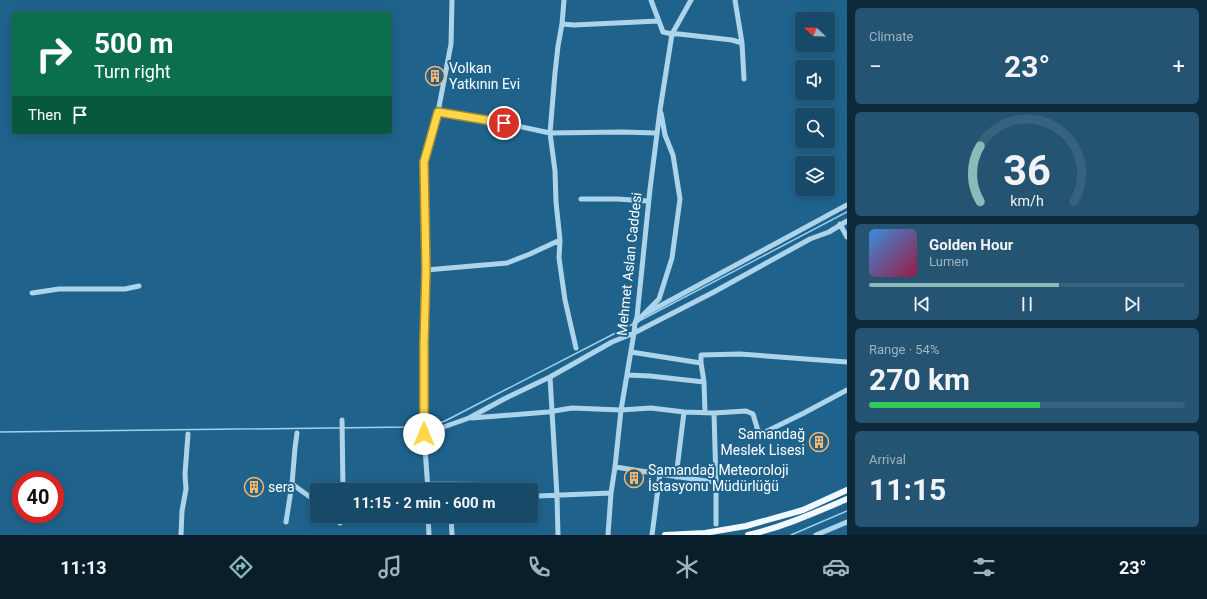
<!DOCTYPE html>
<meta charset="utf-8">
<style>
:root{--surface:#174a69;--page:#245471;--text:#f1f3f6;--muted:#9eb3c0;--line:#36627d;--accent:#8bbbb9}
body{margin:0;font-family:Roboto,sans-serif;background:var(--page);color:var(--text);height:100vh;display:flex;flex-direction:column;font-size:15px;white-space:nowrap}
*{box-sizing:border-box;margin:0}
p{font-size:13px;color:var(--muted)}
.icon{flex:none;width:22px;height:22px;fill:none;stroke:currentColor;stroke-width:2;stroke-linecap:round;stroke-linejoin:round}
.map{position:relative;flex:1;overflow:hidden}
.side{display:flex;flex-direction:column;gap:8px;padding:8px;background:#0d293a;width:360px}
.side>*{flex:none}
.hud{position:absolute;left:12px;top:12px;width:380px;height:122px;border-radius:4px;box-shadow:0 2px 10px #0003,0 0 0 1px var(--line);background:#0b6e4f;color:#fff;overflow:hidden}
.needle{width:26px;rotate:292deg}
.controls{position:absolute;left:795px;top:12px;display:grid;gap:8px}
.controls a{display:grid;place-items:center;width:40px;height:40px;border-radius:4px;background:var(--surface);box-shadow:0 2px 10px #0003,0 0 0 1px var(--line);font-size:20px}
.speed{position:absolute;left:12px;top:471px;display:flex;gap:8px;font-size:20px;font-weight:700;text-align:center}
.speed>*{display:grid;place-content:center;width:52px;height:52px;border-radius:50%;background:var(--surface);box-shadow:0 2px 10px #0003,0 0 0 1px var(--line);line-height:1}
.speed .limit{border:6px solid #d22;background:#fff;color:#111}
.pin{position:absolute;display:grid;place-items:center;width:34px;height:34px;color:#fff;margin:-17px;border:2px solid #fff;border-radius:50%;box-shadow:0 1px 4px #0007}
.me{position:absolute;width:44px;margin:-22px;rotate:0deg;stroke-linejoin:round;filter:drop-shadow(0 0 3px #0008)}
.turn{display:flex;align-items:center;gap:14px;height:84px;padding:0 16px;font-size:18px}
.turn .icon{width:52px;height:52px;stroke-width:2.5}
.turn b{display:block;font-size:28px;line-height:34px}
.then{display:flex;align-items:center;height:38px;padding:0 16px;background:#0003;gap:8px;font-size:15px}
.big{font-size:30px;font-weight:700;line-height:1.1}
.side .card{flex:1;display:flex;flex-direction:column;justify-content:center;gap:6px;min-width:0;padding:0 14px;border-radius:6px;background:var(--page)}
.side .dial{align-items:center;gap:0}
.dial svg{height:104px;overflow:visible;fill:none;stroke:var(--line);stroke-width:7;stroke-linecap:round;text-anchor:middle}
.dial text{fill:var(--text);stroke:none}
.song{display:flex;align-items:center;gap:12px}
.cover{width:48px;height:48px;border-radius:6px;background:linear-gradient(135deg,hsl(210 70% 55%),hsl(340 70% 35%))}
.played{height:4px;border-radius:2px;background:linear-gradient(90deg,var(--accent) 60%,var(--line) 60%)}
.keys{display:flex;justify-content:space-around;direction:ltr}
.heat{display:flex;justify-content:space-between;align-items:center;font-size:22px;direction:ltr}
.charge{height:6px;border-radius:3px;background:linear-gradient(90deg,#34c759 54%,var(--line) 0)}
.trip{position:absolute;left:310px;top:483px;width:228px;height:40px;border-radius:4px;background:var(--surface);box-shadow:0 2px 10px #0003,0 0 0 1px var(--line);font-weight:700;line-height:40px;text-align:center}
.tabs{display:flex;height:64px;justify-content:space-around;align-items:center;background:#091e2a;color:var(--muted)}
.tabs .icon{width:28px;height:28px}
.tabs .selected{color:var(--accent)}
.tabs b{font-size:18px;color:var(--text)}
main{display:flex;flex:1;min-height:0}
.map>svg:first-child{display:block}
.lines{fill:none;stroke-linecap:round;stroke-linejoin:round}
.stream{stroke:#9fd2ee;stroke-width:1.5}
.minor{stroke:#acd5ec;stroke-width:5}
.major{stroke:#f1f9ff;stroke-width:6}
.route-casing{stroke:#a68a30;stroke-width:10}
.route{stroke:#ffd54a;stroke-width:7}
.labels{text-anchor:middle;stroke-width:4;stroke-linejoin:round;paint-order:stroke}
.poi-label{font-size:14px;fill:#fff;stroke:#1f638c;text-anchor:start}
.street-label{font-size:14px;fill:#fff;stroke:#1f638c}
</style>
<main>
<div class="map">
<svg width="847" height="535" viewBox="0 0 847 535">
<rect width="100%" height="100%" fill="#1f638c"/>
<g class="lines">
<path class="stream" d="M641 320 847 212
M0 432 409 427 429 426 445 421 633 324
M791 535 847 511"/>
<path class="minor" d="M564 0 562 24 558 46 555 73 550 133 555 171 556 202 560 240 559 258 565 300 576 348
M651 0 663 32 672 34H679L732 40 742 43
M735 0 742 43 744 79
M562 24 574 25 658 21
M438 112 489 120 550 133 622 132 657 133
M581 199H617L648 201
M840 224 847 237
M426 270 507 263 530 254 560 240
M32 293 59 289H125L139 286
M645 314 847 205
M637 321 659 299 672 258 680 199 673 155 665 135 661 113
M631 352 701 363 704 382 705 413
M701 363V355L740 354 847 362
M627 375 650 376 704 382
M550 377 557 496 558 535
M684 412 714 413 716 482
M714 413 746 411 753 414 758 431 763 433 804 413 847 390
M472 418 548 412 572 408 621 410 651 408 684 412 676 477
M342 420 343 490
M424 434 469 418 504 399 550 377 612 342 634 333 712 293 810 239 829 232 847 221
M615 467C649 472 682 478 716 482V524
M292 484 317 502
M428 484 524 485 528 490
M428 490 424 434V345L426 270 424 162 438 112 451 44 452 0
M531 494 533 496H537L611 493
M332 516 340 523
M428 516 429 535
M451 516 452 535
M286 522 292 484 295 448 297 433
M181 535 182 511 186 489 185 474 188 434
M608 535 611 493 615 467 621 410 634 333 635 323 637 317 650 189 660 110 672 34 691 0
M652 535 660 473
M816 535 847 522"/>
<path class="major" d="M665 535 705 533 746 526 803 510 847 490
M748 535C783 527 814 513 847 499"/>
</g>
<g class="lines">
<defs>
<path id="route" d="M424 434V344L426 270 424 162 438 112 504 123"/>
</defs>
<use href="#route" class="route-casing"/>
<use href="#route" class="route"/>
</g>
<defs>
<symbol id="building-ring" viewBox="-11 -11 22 22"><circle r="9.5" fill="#1f638c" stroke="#fbb66b" stroke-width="1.5"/><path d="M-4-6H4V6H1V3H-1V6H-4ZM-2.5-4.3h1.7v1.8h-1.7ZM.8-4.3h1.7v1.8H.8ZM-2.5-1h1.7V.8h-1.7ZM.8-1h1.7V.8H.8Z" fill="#fbb66b"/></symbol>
</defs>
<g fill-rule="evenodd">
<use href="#building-ring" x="424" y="65" width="22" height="22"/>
<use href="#building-ring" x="808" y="431" width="22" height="22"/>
<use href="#building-ring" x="623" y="467" width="22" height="22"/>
<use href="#building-ring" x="243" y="476" width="22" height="22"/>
</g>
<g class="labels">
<g class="poi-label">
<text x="449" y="73">Volkan<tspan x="449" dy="16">Yatkının Evi</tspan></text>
<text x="805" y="439" text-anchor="end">Samandağ<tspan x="805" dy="16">Meslek Lisesi</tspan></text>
<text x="648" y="475">Samandağ Meteoroloji<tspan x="648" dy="16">İstasyonu Müdürlüğü</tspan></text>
<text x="268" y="492">sera</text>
</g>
<g class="street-label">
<text transform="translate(629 264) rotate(-84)" y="5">Mehmet Aslan Caddesi</text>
</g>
</g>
</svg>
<div class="controls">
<a><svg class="needle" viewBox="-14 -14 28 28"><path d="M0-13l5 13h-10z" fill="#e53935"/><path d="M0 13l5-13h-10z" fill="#9eb3c0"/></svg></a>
<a><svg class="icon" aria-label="sound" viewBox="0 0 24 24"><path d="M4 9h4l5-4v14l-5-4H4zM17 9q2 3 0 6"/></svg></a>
<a><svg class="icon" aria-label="search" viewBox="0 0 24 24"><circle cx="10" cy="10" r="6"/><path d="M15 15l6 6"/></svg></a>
<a><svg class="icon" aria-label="layers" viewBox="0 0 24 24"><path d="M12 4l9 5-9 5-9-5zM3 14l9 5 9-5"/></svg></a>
</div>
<div class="speed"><div class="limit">40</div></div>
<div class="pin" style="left:504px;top:123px;background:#d93025"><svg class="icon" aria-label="arrive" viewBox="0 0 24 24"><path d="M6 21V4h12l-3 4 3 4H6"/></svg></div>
<svg class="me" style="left:424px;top:434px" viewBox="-20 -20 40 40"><circle r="19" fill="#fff"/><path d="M0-13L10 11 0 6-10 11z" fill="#ffd54a"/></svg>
<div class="trip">11:15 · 2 min · 600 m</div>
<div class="hud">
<div class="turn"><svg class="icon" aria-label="right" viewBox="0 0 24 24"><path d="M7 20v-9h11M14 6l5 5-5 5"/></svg><div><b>500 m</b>Turn right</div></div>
<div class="then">Then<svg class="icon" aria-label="arrive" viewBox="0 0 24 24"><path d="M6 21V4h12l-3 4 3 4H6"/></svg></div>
</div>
</div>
<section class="side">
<div class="card"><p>Climate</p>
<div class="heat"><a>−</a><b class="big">23°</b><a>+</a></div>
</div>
<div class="card dial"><svg viewBox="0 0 100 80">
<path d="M14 69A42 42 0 1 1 86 69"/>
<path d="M14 69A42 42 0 0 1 14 26" stroke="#8bbbb9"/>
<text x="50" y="56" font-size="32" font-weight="700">36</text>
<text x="50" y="72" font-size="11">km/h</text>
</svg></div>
<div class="card">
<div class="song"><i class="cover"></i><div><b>Golden Hour</b><p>Lumen</p></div></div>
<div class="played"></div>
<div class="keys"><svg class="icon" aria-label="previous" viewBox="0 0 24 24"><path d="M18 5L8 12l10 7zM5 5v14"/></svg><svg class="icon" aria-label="pause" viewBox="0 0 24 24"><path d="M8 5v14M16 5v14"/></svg><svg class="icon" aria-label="next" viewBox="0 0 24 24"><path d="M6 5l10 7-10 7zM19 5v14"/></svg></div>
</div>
<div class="card"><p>Range · 54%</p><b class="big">270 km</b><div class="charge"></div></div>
<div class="card"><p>Arrival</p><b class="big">11:15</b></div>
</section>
</main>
<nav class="tabs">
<b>11:13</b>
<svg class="icon selected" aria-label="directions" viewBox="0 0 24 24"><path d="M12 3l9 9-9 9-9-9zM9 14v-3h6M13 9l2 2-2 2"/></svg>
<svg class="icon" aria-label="music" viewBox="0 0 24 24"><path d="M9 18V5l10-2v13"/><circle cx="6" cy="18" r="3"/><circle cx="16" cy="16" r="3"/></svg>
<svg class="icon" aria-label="phone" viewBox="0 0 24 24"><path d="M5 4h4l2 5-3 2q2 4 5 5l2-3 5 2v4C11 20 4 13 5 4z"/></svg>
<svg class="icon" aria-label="climate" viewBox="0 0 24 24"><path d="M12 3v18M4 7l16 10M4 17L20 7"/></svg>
<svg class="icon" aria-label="car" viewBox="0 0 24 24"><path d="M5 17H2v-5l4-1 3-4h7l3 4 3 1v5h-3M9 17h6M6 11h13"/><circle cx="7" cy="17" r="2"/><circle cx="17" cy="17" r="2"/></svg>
<svg class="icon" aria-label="filters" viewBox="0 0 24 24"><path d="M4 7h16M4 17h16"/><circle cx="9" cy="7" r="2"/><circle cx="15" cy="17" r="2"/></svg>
<b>23°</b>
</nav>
